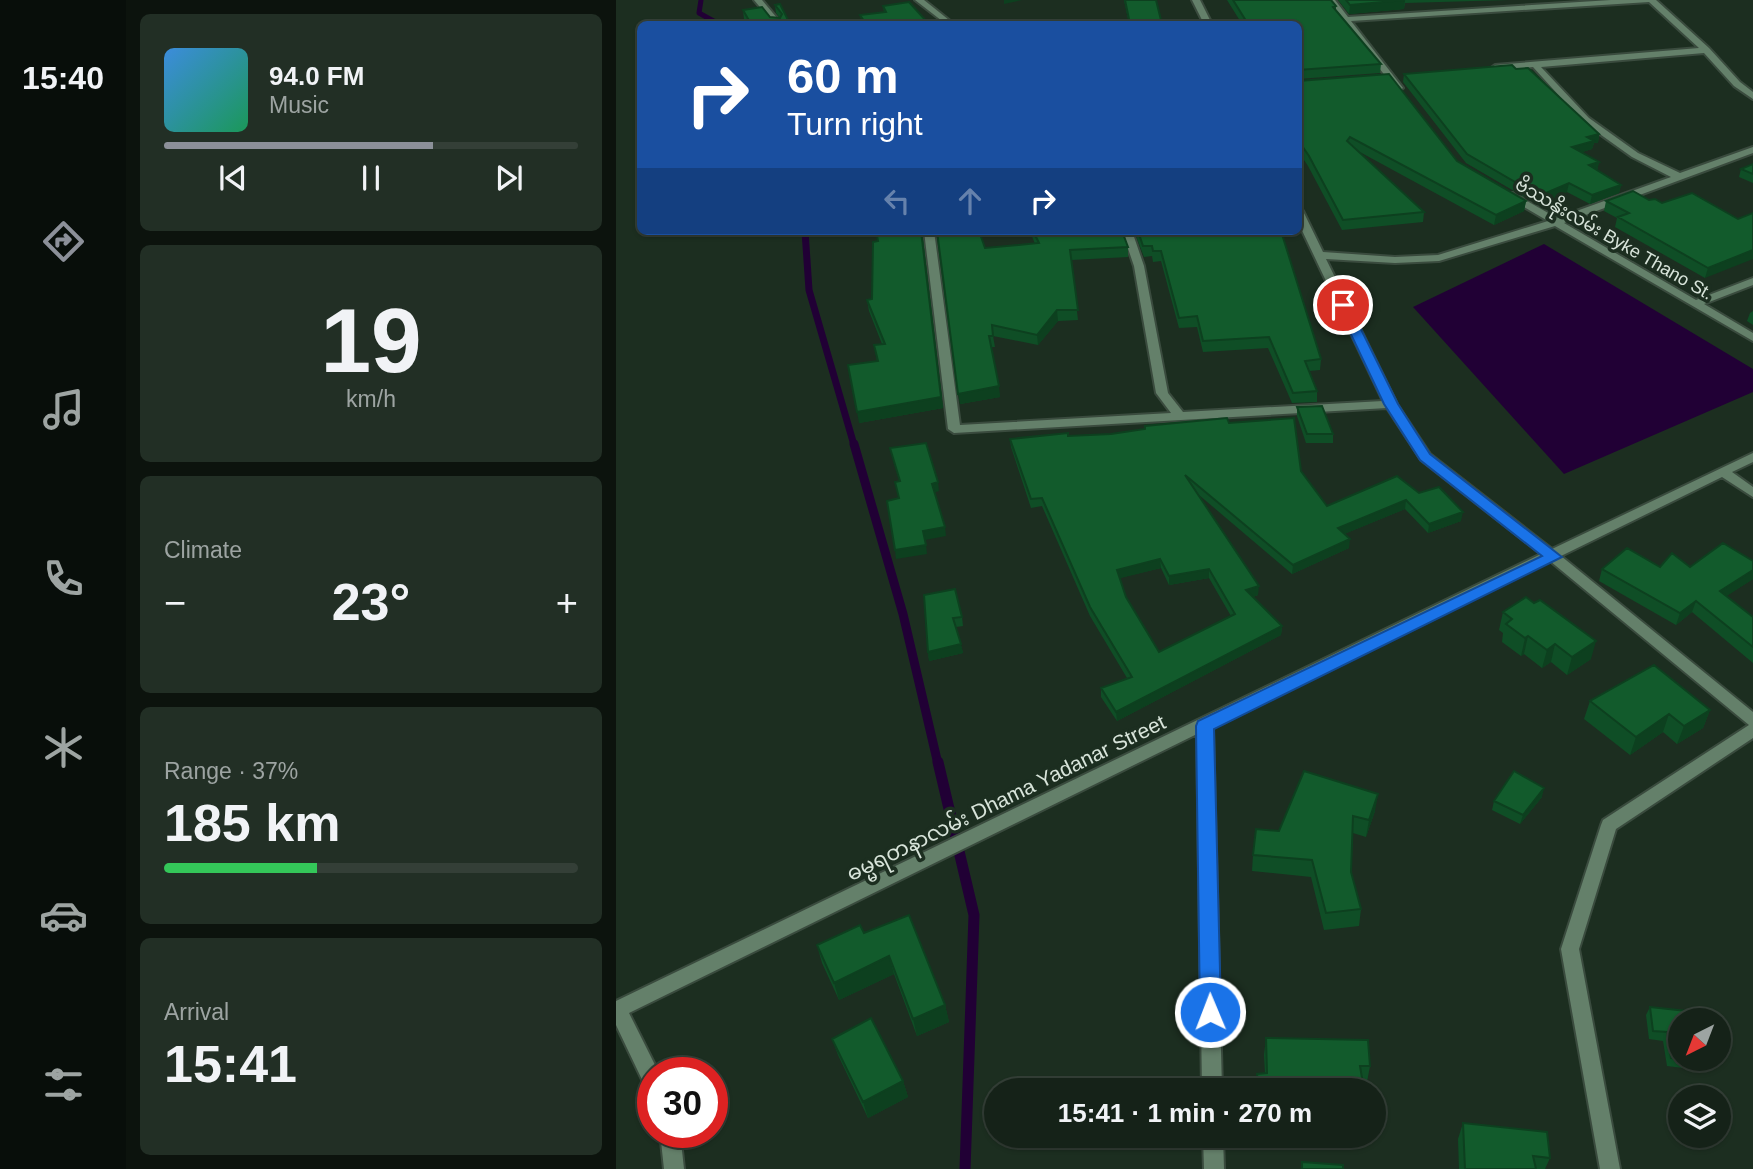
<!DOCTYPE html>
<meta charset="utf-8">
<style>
:root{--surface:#152218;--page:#222f25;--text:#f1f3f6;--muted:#9da4a2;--line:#343f37;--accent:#8c9099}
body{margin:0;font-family:Helvetica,"Noto Sans Myanmar",sans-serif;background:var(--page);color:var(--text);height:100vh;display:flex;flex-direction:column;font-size:26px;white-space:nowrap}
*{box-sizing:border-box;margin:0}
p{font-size:23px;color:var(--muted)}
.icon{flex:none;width:38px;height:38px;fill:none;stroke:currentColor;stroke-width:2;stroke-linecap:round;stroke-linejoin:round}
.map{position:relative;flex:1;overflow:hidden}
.drawer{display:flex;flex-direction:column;gap:14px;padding:14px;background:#0c130d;width:490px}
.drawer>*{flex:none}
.guide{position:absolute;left:21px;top:21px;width:665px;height:214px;border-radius:10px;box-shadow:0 2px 5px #0004,0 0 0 2px var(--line);background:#1a4fa0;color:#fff;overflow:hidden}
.needle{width:46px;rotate:222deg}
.controls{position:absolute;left:1052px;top:1008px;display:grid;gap:14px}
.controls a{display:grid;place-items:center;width:63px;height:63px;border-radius:50%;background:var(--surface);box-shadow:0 2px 5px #0004,0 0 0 2px var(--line);font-size:35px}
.speed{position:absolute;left:21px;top:1057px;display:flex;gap:14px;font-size:35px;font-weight:700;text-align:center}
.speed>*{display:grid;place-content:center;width:91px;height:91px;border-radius:50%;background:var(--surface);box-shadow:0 2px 5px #0004,0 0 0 2px var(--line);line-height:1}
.speed .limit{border:10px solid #d22;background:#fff;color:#111}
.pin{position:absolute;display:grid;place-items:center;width:60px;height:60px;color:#fff;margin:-30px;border:4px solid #fff;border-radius:50%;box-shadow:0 2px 7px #0007}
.me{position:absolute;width:77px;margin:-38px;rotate:359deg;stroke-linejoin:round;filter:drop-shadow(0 0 5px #0008)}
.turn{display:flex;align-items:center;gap:24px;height:147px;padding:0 35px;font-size:32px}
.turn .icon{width:91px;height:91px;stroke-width:2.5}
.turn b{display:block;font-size:49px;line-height:60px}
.lanes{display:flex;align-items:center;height:66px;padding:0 35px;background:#0003;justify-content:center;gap:35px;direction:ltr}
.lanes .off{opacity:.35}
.big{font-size:52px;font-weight:700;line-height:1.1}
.drawer .card{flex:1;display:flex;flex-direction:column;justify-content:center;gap:10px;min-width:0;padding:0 24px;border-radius:10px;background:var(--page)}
.drawer .dial{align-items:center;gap:0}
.dial b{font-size:91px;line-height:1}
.song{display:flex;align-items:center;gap:21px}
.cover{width:84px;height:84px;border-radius:10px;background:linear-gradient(135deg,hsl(210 70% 55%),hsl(150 70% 35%))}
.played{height:7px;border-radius:4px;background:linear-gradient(90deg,var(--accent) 65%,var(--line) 65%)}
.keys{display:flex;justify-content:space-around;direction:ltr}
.heat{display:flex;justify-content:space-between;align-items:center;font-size:38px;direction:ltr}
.charge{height:10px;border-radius:5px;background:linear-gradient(90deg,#34c759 37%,var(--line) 0)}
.trip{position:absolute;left:368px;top:1078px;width:402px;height:70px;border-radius:35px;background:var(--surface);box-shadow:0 2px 5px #0004,0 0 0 2px var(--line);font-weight:700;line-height:70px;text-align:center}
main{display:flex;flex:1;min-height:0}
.dock{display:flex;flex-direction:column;width:126px;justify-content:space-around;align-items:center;background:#080e0a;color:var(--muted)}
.dock .icon{width:49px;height:49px}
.dock .active{color:var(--accent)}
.dock b{font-size:32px;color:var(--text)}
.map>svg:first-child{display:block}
.water{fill:#210035}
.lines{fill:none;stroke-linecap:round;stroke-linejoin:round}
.stream-far3{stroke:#210035;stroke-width:5}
.stream-far2{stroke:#210035;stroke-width:7}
.stream-far1{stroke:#210035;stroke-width:9}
.stream{stroke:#210035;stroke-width:11}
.minor-casing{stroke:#3a4b3e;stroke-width:4}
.minor{fill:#64806a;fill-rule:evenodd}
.wall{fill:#0f4e26;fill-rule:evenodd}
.shaded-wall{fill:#0d401f}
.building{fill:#125b2c;stroke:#0d401f;stroke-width:2;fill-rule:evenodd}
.route{fill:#1a73e8;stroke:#114b97;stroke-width:2}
.labels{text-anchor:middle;stroke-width:7;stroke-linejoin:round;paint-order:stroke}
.far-street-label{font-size:18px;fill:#d8e4da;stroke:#1c2e20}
.street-label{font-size:21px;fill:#d8e4da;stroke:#1c2e20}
</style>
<main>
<nav class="dock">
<b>15:40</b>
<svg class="icon active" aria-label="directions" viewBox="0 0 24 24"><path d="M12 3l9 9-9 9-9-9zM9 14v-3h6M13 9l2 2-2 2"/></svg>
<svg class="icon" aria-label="music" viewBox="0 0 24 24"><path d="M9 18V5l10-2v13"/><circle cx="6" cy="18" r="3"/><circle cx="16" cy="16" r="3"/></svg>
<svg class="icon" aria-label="phone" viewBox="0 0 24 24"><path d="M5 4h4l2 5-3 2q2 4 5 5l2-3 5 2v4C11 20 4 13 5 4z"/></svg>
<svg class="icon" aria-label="climate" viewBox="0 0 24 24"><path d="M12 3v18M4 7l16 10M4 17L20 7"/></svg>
<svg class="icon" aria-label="car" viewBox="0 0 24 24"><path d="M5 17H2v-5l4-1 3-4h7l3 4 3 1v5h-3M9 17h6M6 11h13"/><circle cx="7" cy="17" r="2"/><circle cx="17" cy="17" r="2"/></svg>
<svg class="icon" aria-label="filters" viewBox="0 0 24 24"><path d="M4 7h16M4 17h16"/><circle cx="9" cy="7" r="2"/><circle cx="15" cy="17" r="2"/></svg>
</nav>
<section class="drawer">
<div class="card">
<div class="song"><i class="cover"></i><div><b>94.0 FM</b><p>Music</p></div></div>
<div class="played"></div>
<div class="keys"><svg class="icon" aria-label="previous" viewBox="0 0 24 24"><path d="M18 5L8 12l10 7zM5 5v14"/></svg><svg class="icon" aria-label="pause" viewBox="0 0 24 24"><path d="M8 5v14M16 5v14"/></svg><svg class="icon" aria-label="next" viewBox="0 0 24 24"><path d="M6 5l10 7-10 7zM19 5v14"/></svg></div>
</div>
<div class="card dial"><b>19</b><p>km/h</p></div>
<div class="card"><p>Climate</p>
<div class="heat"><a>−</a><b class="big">23°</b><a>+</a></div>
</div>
<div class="card"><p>Range · 37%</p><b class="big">185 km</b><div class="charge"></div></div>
<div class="card"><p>Arrival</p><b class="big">15:41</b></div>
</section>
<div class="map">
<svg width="1137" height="1169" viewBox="0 0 1137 1169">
<rect width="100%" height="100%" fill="#1c2e20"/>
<path class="water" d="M928 244 1137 369V392L948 474 797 307Z"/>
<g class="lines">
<path class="stream-far3" d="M85 0 83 13 103 24"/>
<path class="stream-far2" d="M189 231 193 290 238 445"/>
<path class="stream-far1" d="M238 444 287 614 322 764"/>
<path class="stream" d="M322 762 358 915 349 1169"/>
<defs>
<path id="minor" d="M138 0H146L166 24H158Z
M299 0H308L338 24H330Z
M576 0H584L596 24H588Z
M711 0H719L732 17 995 0H1040L1093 48 1124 82 1137 92V99L1118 86 1088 53 925 67 973 118 1022 153 1064 173 1137 147V153L948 223 1080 300 1137 278V285L1088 304 1137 333V341L939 226 823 261 779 263 710 259 781 404 814 454 936 549 1137 453V462L1116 472 1137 487V497L1106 477 945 556 1137 712V738L1000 829 963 949 1004 1169H984L945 949 985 825 987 820 1133 725 934 561 597 727 606 1090H586L581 734 13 1013 43 1073H37V1091L30 1088 0 1025V1001L925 554 805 460 771 408 338 433 332 429 308 231H318L344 425 555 413 540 393 518 266 506 231H516L528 266 552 393 567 412 767 401 682 222V208L687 211 707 252 779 257 822 255 932 221 891 197V193H897L941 218 1055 177 1016 157 967 122 917 67 879 71 875 68 879 65 1083 48 1033 2 735 21 787 88 783 91 780 90Z
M44 1132H64L68 1169H48Z
M587 1136H607L608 1169H588Z"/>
</defs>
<use href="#minor" class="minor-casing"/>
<use href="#minor" class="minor"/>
</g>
<path class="wall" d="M508 0H540L546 24H513Z
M611 0H715L720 6V10L765 64 764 73 682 79V24H626Z
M722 0H893L789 3 788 9 733 14Z
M159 5 174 24H132L128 19 127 10 154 17 164 18 160 13Z
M267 6 313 24H246L244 15 268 12Z
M900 69 983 134 982 143H978L976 149 966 152 983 162 981 170 1005 185 1003 193 974 204 951 192 922 205 850 163 787 82 788 74Z
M682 81 841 161 910 201 908 211 878 225 742 151 808 212 807 222 726 230 692 166 682 151Z
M1137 164V183L1123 177 1125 169Z
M1033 200 1122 219 1089 278 999 227 1001 218 988 211 990 201Z
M260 231H306L327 408 243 423 261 361 258 345 266 344 253 311 251 300 256 299 262 241Z
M414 231H506L512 247V257L455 260 462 320 442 321 422 345 377 336 379 347H375L384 397 344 404 369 248 419 244Z
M518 231H665L705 359 704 370 693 371 701 391V402L676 403 652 348 587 352 581 327 563 328 545 261 537 262 536 256 528 257Z
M1137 311V325L1131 321 1134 313Z
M681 407 717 434V443H690L681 416Z
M613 423 685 471 711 506 803 493 845 521 812 533 789 509 728 534 733 548 676 574 583 495 642 595 637 597 666 626 665 635 501 721 485 697V688L511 678 474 616 426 506 415 508 395 447 394 439 495 434ZM545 568 553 585 593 578 615 616 543 652 510 597 503 578Z
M1044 567H1074L1137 579 1110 596 1137 617V663L1076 612 1060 625 983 581 986 569Z
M308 595 346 617 347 626 340 627 347 653 313 661Z
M887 612 975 659 951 675 935 662 926 668 908 654 905 656 886 642 887 633 883 630Z
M974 701 1094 710 1087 728 1061 744 1047 732 1014 755 968 719Z
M926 797 904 824 876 810 878 801Z
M759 811 750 837 737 833 735 872 745 909 743 926 708 930 695 877 636 871 637 855 663 831Z
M248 933 329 1005 333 1022 301 1036 278 974 223 1000 206 963 201 945Z
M1034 1007 1088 1062 1083 1070 1051 1066 1047 1041 1033 1039 1030 1015Z
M650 1038 754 1066 751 1082H747L748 1090H640L641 1074 649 1073 648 1055Z
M216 1039 287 1081 292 1097 252 1118 222 1055Z
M847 1123 934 1158 929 1169H843L842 1139Z"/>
<path class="shaded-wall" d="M388 0H406L388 4Z
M789 0 788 9 733 14 734 5Z
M983 134 982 143H978L976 149 955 156 956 147 971 137Z
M983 162 981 171 973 165Z
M953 183 951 192 922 205 923 196Z
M1005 185 1003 193 974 204 976 195Z
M910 201 908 211 878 225 880 215Z
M305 231 327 408 243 423 241 412 325 397Z
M1137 250V259L1089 278 1092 268Z
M441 310 442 321 422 345 421 335Z
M383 386 384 397 344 404 342 394Z
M322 482 323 491 317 493 316 484Z
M790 500 789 509 721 537 722 528Z
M847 512 845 521 812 533 813 524Z
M329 527 330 536 309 540 307 531Z
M734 539 733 548 676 574 677 565Z
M310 545 311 554 280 559 279 550Z
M544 559 545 568 501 579V570Z
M593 569V578L553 585V576Z
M1137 570V579L1100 603 1104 591Z
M643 586 642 595 630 599V590Z
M1080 601 1076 612 1060 625 1064 613Z
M666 626 665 635 501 721 500 712Z
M912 636 908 654 905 656 909 638Z
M980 641 975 659 951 675 956 657Z
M345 644 347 653 313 661 312 652Z
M939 644 935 662 926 668 931 650Z
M1094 710 1087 728 1061 744 1068 726Z
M1053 714 1047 732 1014 755 1020 737Z
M928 788 926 797 904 824 907 815Z
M762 794 759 811 750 837 753 820Z
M273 956 278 974 223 1000 218 983Z
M329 1005 333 1022 301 1036 297 1019Z
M287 1081 292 1097 252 1118 247 1102Z"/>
<path class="building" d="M509 0H540L546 24H514Z
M617 0H715L720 6 717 7 765 64 682 70V24H632Z
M730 0H789L734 5Z
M293 2 313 24H250L244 15 270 12 267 6Z
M164 4 174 24H135L127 10 146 7 154 17 164 18 166 14 159 5Z
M896 65 900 69 912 68 983 134 971 137 978 141 956 147 983 162 973 165 1005 185 976 195 953 183 923 196 851 154 788 74Z
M773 74 841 161 910 201 880 215 734 137 731 141 808 212 727 220 693 156 682 140V81Z
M1137 164V174L1125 169Z
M1017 191 1033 200 1039 199 1046 203 1076 193 1122 219 1137 213V250L1092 268 1002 217 1013 213 990 201Z
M260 231H305L325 397 241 412 232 365 262 361 258 345 269 344 251 300 256 299 257 242 262 241Z
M321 231H363L369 248 423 243 417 231H506L512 247 454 250 462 310H441L421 335 376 325 377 336H373L383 386 342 394Z
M522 231H665L705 359 689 361 701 391 677 393 653 337 587 341 581 316 563 318 545 251H537L536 246H527Z
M706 406 717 434H691L681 407Z
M611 418 613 423 678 418 685 471 711 506 781 476 803 493 823 487 847 512 813 524 790 500 722 528 734 539 677 565 569 475 643 586 630 590 666 626 500 712 485 688 516 677 474 607 426 498 415 499 394 439 452 433V436L495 434 529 429V426ZM544 559 553 576 593 569 619 614 543 652 510 597 501 570Z
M310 443 322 482 316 484 329 527 307 531 310 545 279 550 271 501 283 498 279 482 284 481 274 448Z
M1107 543 1137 561V570L1104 591 1137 617V647L1080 601 1064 613 986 569 1011 548 1044 567 1056 553 1074 567Z
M339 589 346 617 337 618 345 644 312 652 308 595Z
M910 597 918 603 924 600 980 641 956 657 939 644 931 650 912 636 909 638 890 624 896 619 887 612Z
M1038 665 1094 710 1068 726 1053 714 1020 737 974 701Z
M688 771 762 794 753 820 737 816 735 872 745 909 710 913 696 860 637 855 640 829 663 831Z
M898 771 928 788 907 815 878 801Z
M293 915 329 1005 297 1019 273 956 218 983 201 945 244 925 248 933Z
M1034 1007 1080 1012 1081 1020H1064V1059H1087L1088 1062 1055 1058 1051 1032 1037 1031Z
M255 1018 287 1081 247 1102 216 1039Z
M650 1038 752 1040 754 1066H744L748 1090H643L641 1074 651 1073Z
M847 1123 931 1132 934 1158 917 1156 920 1169H849Z
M686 1162 727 1165V1169H686Z"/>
<path class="route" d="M727 301 733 305 782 404 814 454 946 557 598 729 605 1012 602 1019 594 1022 587 1019 584 1012 580 726 582 721 926 556 804 460 768 404 721 305Z"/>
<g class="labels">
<g class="far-street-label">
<text transform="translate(998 239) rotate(30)" y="6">ဗိဿနိုးလမ်း Byke Thano St.</text>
</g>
<g class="street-label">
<text transform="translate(390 798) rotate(-26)" y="7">ဓမ္မရတနာလမ်း Dhama Yadanar Street</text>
</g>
</g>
</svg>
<div class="controls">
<a><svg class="needle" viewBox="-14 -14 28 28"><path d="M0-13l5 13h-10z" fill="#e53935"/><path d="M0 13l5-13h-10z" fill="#9da4a2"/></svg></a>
<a><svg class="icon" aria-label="layers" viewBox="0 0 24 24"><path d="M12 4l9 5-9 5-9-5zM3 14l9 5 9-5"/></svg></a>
</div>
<div class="speed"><div class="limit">30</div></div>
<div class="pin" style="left:727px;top:305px;background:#d93025"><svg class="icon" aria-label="arrive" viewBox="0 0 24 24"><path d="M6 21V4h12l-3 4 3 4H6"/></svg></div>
<svg class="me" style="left:594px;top:1012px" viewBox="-20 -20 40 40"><circle r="17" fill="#1a73e8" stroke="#fff" stroke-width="3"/><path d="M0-11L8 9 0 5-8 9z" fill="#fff"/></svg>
<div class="trip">15:41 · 1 min · 270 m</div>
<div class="guide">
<div class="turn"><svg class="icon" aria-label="right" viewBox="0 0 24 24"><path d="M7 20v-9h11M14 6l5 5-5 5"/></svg><div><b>60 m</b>Turn right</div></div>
<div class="lanes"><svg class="icon off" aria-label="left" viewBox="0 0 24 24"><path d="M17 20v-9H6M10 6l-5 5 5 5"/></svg><svg class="icon off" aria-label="ahead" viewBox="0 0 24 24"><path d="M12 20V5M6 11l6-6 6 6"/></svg><svg class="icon" aria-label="right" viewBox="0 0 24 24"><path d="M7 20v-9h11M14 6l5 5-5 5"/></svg></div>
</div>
</div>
</main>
